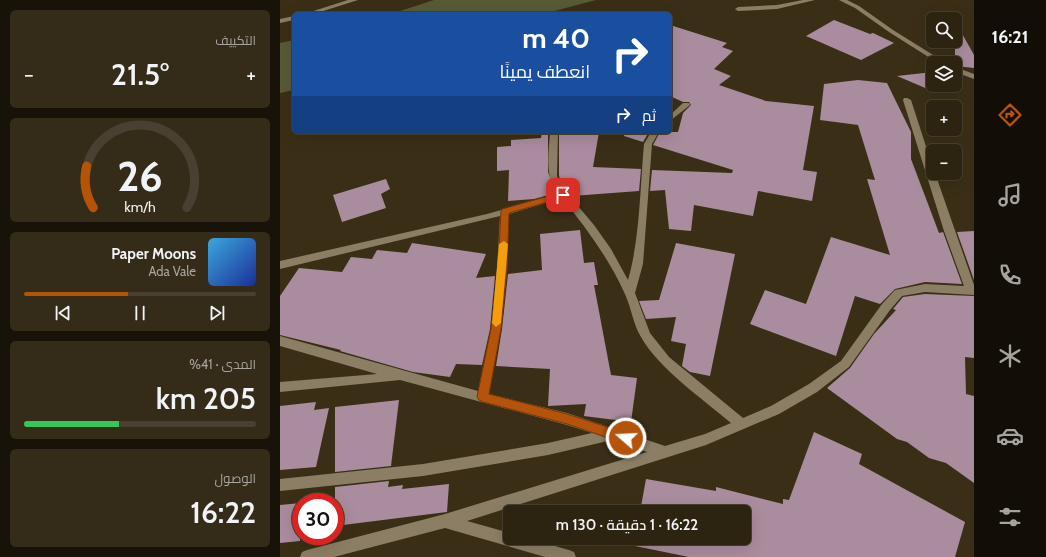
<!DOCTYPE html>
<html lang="ar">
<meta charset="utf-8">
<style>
:root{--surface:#2c2310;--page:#342b19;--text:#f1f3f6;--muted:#a6a49f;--line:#484030;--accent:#b45309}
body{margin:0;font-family:Cabin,Cairo,sans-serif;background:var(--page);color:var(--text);direction:rtl;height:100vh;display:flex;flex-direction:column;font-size:15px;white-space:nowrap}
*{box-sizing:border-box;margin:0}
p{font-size:13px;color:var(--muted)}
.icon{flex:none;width:22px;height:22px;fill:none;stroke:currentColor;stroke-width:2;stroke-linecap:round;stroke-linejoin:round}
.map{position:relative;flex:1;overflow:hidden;direction:ltr}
.sheet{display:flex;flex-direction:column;gap:10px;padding:10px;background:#181309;width:280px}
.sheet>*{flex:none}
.top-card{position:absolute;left:12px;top:12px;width:380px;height:122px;border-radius:6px;box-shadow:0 4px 16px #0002,0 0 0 1px var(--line);direction:rtl;background:#1a4fa0;color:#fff;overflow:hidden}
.tools{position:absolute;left:646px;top:12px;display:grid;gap:8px}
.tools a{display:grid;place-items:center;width:36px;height:36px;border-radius:6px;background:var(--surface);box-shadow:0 4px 16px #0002,0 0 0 1px var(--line);font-size:20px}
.speed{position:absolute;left:12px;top:493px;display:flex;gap:8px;font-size:20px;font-weight:700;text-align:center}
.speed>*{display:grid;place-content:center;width:52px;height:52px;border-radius:50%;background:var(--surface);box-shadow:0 4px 16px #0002,0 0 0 1px var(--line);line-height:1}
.speed .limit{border:6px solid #d22;background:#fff;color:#111}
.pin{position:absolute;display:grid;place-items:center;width:34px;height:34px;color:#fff;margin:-17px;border-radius:8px;box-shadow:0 2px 6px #0006}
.me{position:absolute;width:44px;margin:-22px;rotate:289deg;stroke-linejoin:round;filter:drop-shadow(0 0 3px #0008)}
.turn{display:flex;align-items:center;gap:14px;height:84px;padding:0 16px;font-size:18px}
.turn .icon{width:52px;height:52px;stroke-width:2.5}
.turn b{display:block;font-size:28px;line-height:34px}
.then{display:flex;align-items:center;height:38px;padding:0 16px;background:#0003;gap:8px;font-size:15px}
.big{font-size:30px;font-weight:600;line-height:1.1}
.sheet .card{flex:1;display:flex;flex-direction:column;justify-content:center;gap:6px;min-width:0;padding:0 14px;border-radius:6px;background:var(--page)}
.sheet .dial{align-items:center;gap:0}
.dial svg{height:104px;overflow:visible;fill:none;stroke:var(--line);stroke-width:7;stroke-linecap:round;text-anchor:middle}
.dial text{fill:var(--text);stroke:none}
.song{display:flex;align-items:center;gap:12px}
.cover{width:48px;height:48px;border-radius:6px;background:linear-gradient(135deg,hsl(200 70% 55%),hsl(230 70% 35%))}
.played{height:4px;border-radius:2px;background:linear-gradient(90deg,var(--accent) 45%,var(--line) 45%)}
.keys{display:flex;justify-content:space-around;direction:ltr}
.heat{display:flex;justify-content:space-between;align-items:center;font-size:22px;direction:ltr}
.charge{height:6px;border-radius:3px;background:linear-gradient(90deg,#34c759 41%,var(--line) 0)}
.trip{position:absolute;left:223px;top:505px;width:248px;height:40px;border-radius:6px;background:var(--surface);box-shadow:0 4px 16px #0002,0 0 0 1px var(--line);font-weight:600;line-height:40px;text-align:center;direction:rtl}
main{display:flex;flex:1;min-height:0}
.menu{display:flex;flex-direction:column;width:72px;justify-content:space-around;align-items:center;background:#120e06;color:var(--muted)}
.menu .icon{width:28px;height:28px}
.menu .current{color:var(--accent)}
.menu b{font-size:18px;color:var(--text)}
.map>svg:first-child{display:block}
.green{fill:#575a35}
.building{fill:#a98c9d}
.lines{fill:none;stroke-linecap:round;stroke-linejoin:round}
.minor{fill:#8b7e64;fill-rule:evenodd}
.route{fill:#b45309;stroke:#753606}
.slow{fill:#f59e0b}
</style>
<main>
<nav class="menu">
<b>16:21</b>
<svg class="icon current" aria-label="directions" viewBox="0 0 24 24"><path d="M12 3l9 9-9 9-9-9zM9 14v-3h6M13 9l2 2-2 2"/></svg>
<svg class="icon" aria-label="music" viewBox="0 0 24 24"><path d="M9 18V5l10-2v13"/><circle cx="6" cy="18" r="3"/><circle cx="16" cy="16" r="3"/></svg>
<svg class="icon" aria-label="phone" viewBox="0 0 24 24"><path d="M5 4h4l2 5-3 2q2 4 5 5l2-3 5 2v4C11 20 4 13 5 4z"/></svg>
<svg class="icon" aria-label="climate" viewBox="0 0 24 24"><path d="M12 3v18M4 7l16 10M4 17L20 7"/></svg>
<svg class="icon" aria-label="car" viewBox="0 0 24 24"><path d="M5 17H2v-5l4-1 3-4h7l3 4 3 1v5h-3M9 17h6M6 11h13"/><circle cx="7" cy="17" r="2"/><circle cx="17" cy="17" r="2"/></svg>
<svg class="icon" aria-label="filters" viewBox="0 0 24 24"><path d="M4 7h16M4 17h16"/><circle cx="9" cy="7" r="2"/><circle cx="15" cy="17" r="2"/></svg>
</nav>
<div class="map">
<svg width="694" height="557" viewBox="0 0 694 557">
<rect width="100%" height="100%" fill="#3a2f16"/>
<path class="green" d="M154 0H316L263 14H111Z
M14 40V90L0 93V43Z"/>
<path class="building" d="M554 20 590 34 593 33 614 43 581 60 526 36Z
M675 21 694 55V68L675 66Z
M390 25 447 43 442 47 453 51 434 69 451 76 439 85 486 101 534 106 523 170 537 172 532 201 478 191 473 216 414 205 411 231 389 229 385 190 370 191 372 170 452 173 453 170 373 145 380 132H398L403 113 411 105 409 102H403L390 96Z
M653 72V85H668L670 87 650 90 617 76Z
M578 80 607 83 631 132V159L659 233 663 232 682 284 645 282 615 289 600 304 575 296 556 356 470 324 485 290 526 304 551 237 610 255 587 179 595 180 578 125 540 120 544 84Z
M262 132H268V172L276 193 254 199 228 201 229 170 217 171V147L231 146V140L261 138Z
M279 132H319L313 167 361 169 359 191 292 196 282 185 279 176Z
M345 132H369L363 142 344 136Z
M106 179 110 189 101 194 106 208 62 222 53 195Z
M300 230 304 263 314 262 318 285H314L331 375 357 378 351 422 304 416 306 404 268 406 270 369 216 366 222 329 228 274 262 270 260 234Z
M694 231V280L677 232Z
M132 243 206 254 196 278 215 276 210 329 202 365 176 364 170 377 133 372 60 351 61 350 0 335V296L19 268 62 272 71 257 92 259 97 250 127 253Z
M396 243 455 254 430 376 410 372 402 366 406 344 391 341 396 317 366 319 359 301 379 300Z
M645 294 694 296V358L685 357 686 394 694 396V483L666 463 649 458 627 442 617 439 547 388 570 368 594 334 616 310 613 309 623 297Z
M119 400 111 466 55 472V407Z
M36 402 34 410 49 408 36 467 0 470V406Z
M534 432 582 454 579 464 685 522 675 557H409L355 546 356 538H464V512H360L366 479 436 491V487L503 504V499L509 500Z
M109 481 108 487 123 485 122 489 169 484 167 512 55 526V487Z
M21 503 20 541 0 543V505Z"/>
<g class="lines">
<path class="minor" d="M68 0H78L34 14H24Z
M523 0H535L497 9 458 11 455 9 458 7 497 5Z
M559 0H567L579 6 613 30 666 63H658L609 32 575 8Z
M14 16V20L0 23V19Z
M675 67 694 74V79L675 72Z
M624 98H627L631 100 653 168V173H655L694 285V295L645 292 622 296 610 310 569 367 537 392 499 414 426 445 187 521 230 533V538H247L289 550 294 552 296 557H265L165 528 54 557H20L22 552 27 550 165 514 367 452 332 440 268 455 143 476 0 491V479L143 464 268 443 312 433 287 425 120 380 0 392V382L97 374 0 346V336L198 391 211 329 217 269 220 216 0 269V261L207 214 278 194C264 177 269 152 270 132H278L277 176 281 186 314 225 331 249 348 280C360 238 360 188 364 144L371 132H379L372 144 363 264 355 293 370 333 389 357 463 418 491 406 529 384 561 361 602 304 615 290 645 284 684 286 664 231 623 100ZM282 198C306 228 328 257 344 292 351 306 353 324 361 337 379 369 423 399 451 423L425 434 385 446 287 413 209 394 221 329 227 269 229 214Z
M403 103H409L410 105 390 121V115Z"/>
</g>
<path class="route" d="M283 192 287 195 286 197 229 213 227 269 221 329 209 394 287 414 346 433 350 435 352 438 350 442 346 444 287 424 203 402 199 400 197 397 211 329 218 269 221 211 222 209Z"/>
<path class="slow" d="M224 241 228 244 221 323 216 327 212 323 219 244Z"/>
</svg>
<div class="tools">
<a><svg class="icon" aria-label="search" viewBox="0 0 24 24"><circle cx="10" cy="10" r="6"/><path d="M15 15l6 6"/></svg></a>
<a><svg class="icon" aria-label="layers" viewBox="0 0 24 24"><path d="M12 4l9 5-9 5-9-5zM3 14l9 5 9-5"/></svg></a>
<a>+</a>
<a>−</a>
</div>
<div class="speed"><div class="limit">30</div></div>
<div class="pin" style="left:283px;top:195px;background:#d93025"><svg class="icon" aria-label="arrive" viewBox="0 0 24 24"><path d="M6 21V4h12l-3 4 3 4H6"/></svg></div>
<svg class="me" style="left:346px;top:438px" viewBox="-20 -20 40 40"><circle r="17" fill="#b45309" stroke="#fff" stroke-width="3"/><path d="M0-11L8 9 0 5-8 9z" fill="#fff"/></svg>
<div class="trip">16:22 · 1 دقيقة · 130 m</div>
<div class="top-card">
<div class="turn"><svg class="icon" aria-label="right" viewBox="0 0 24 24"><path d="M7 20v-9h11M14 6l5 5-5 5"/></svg><div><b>40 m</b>انعطف يمينًا</div></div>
<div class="then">ثم<svg class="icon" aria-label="right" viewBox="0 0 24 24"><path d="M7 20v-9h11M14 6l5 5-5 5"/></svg></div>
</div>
</div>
<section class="sheet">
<div class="card"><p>التكييف</p>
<div class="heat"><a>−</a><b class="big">21.5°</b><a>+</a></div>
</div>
<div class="card dial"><svg viewBox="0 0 100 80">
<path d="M14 69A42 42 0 1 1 86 69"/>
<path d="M14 69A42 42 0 0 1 9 37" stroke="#b45309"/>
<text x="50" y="56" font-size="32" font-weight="700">26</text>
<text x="50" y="72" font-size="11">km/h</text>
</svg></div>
<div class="card">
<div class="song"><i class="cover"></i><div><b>Paper Moons</b><p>Ada Vale</p></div></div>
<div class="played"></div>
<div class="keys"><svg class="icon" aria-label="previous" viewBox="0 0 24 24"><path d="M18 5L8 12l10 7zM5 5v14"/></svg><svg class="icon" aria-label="pause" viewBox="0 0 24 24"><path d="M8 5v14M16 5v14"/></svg><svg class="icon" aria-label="next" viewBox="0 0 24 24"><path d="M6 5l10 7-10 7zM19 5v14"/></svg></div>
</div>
<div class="card"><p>المدى · 41%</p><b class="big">205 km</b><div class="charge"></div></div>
<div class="card"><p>الوصول</p><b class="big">16:22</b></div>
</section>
</main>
